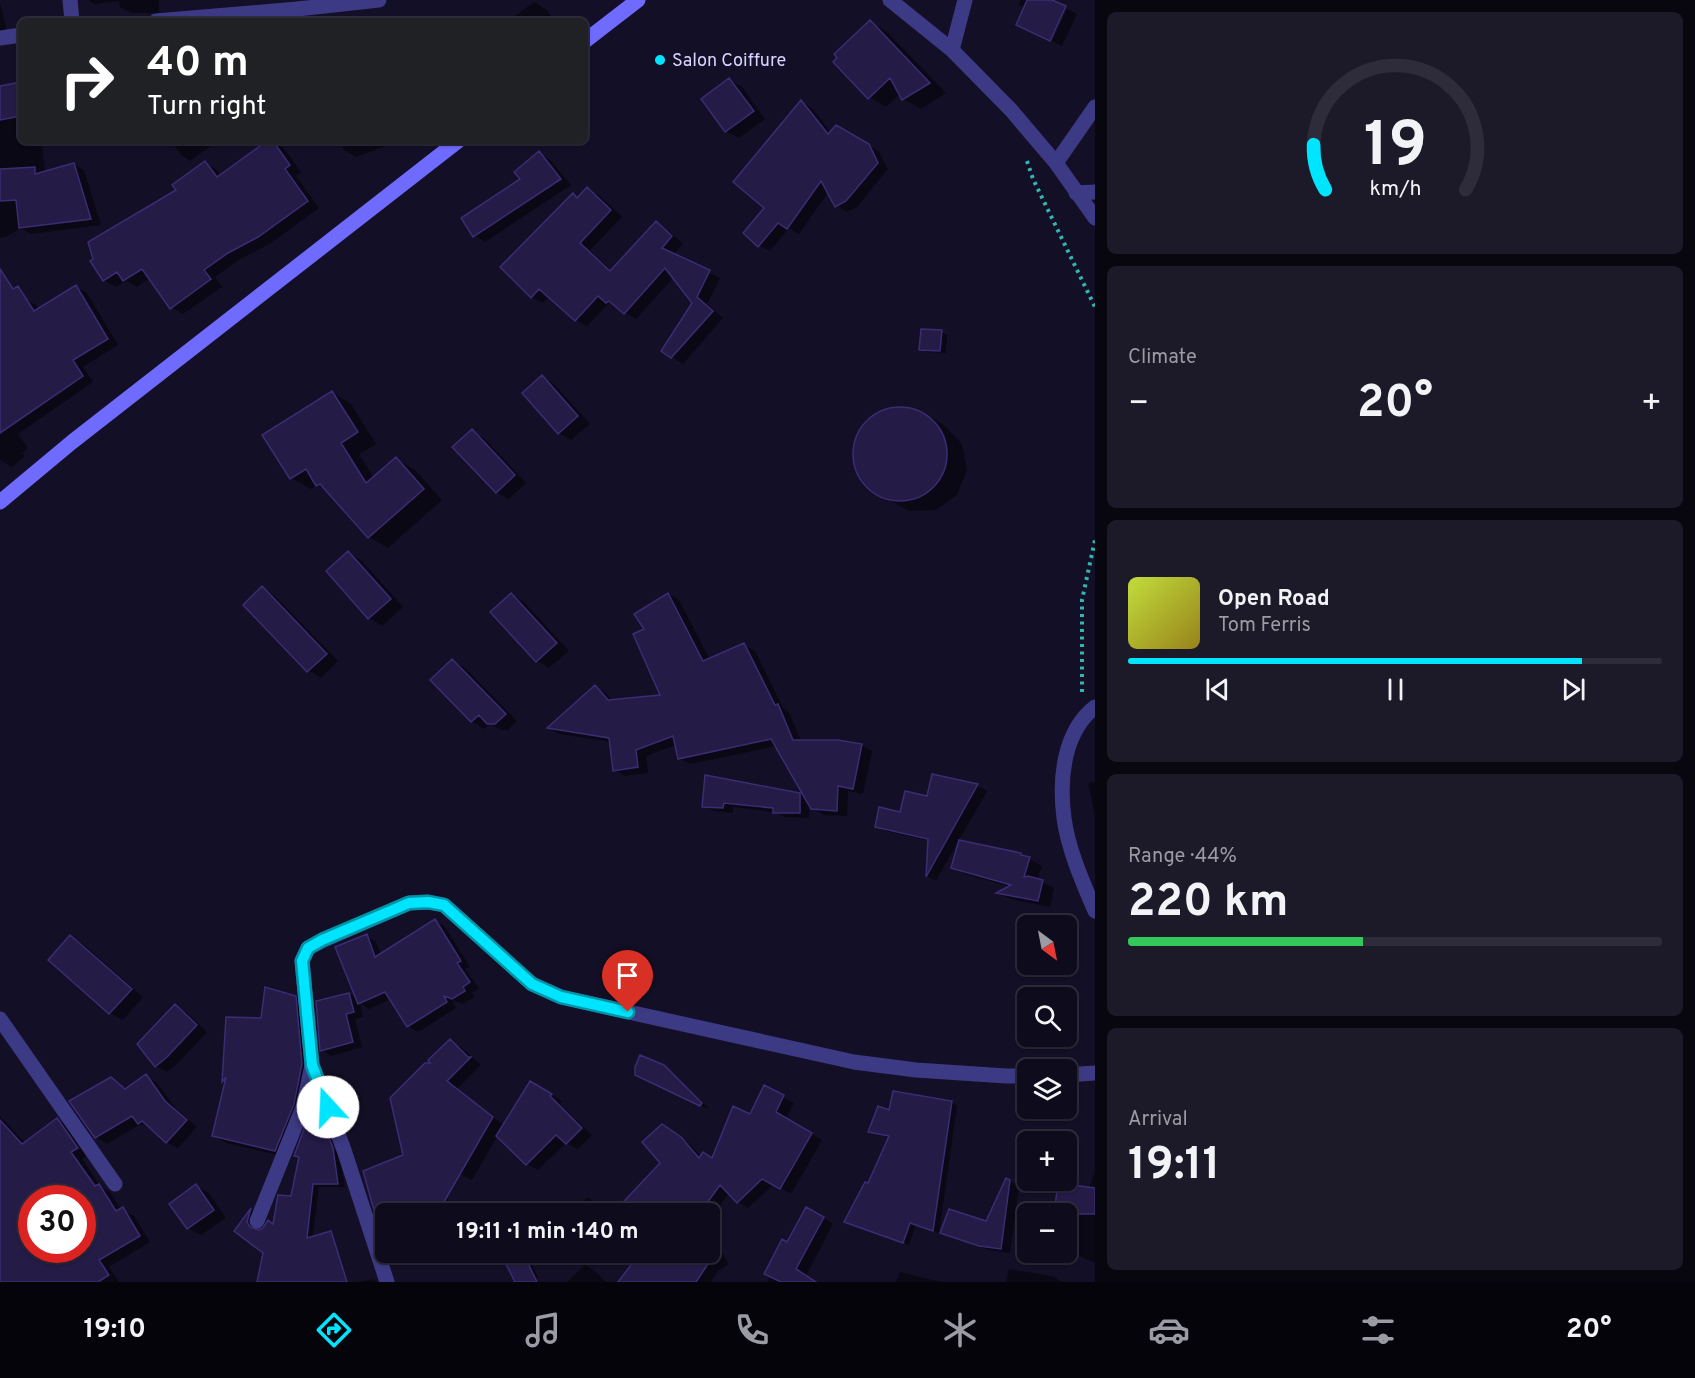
<!DOCTYPE html>
<meta charset="utf-8">
<style>
:root{--surface:#0e0b1c;--page:#1c1929;--text:#f1f3f6;--muted:#9b9ba3;--line:#2e2b3b;--accent:#00e5ff}
body{margin:0;font-family:Overpass,sans-serif;background:var(--page);color:var(--text);height:100vh;display:flex;flex-direction:column;font-size:22px;white-space:nowrap}
*{box-sizing:border-box;margin:0}
p{font-size:20px;color:var(--muted)}
.icon{flex:none;width:33px;height:33px;fill:none;stroke:currentColor;stroke-width:2;stroke-linecap:round;stroke-linejoin:round}
.map{position:relative;flex:1;overflow:hidden}
.details{display:flex;flex-direction:column;gap:12px;padding:12px;background:#08060f;width:600px}
.details>*{flex:none}
.hud{position:absolute;left:18px;top:18px;width:570px;height:126px;border-radius:9px;box-shadow:0 2px 4px #0004,0 0 0 2px var(--line);background:#202124;color:#fff;overflow:hidden}
.needle{width:39px;rotate:148deg}
.buttons{position:absolute;left:1017px;top:915px;display:grid;gap:12px}
.buttons a{display:grid;place-items:center;width:60px;height:60px;border-radius:9px;background:var(--surface);box-shadow:0 2px 4px #0004,0 0 0 2px var(--line);font-size:30px}
.speed{position:absolute;left:18px;top:1185px;display:flex;gap:12px;font-size:30px;font-weight:700;text-align:center}
.speed>*{display:grid;place-content:center;width:78px;height:78px;border-radius:50%;background:var(--surface);box-shadow:0 2px 4px #0004,0 0 0 2px var(--line);line-height:1}
.speed .limit{border:9px solid #d22;background:#fff;color:#111}
.pin{position:absolute;display:grid;place-items:center;width:51px;height:51px;color:#fff;margin:-62px -26px;border-radius:50% 50% 50% 0;rotate:-45deg;box-shadow:0 0 6px #0007}
.pin .icon{rotate:45deg}
.me{position:absolute;width:66px;margin:-33px;rotate:340deg;stroke-linejoin:round;filter:drop-shadow(0 0 4px #0008)}
.turn{display:flex;align-items:center;gap:21px;height:126px;padding:0 30px;font-size:27px}
.turn .icon{width:78px;height:78px;stroke-width:2.5}
.turn b{display:block;font-size:42px;line-height:51px}
.big{font-size:45px;font-weight:700;line-height:1.1}
.details .card{flex:1;display:flex;flex-direction:column;justify-content:center;gap:9px;min-width:0;padding:0 21px;border-radius:9px;background:var(--page)}
.details .dial{align-items:center;gap:0}
.dial svg{height:156px;overflow:visible;fill:none;stroke:var(--line);stroke-width:7;stroke-linecap:round;text-anchor:middle}
.dial text{fill:var(--text);stroke:none}
.song{display:flex;align-items:center;gap:18px}
.cover{width:72px;height:72px;border-radius:9px;background:linear-gradient(135deg,hsl(70 70% 55%),hsl(50 70% 35%))}
.played{height:6px;border-radius:3px;background:linear-gradient(90deg,var(--accent) 85%,var(--line) 85%)}
.keys{display:flex;justify-content:space-around;direction:ltr}
.heat{display:flex;justify-content:space-between;align-items:center;font-size:33px;direction:ltr}
.charge{height:9px;border-radius:4px;background:linear-gradient(90deg,#34c759 44%,var(--line) 0)}
.trip{position:absolute;left:375px;top:1203px;width:345px;height:60px;border-radius:9px;background:var(--surface);box-shadow:0 2px 4px #0004,0 0 0 2px var(--line);font-weight:700;line-height:60px;text-align:center}
.tab-bar{display:flex;height:96px;justify-content:space-around;align-items:center;background:#06040b;color:var(--muted)}
.tab-bar .icon{width:42px;height:42px}
.tab-bar .active{color:var(--accent)}
.tab-bar b{font-size:27px;color:var(--text)}
main{display:flex;flex:1;min-height:0}
.map>svg:first-child{display:block}
.shadow{fill:#0007;fill-rule:evenodd}
.building{fill:#241b47;stroke:#3b2d73;stroke-width:1.5;fill-rule:evenodd}
.lines{fill:none;stroke-linecap:round;stroke-linejoin:round}
.path{stroke:#2fb8b0;stroke-width:4;stroke-dasharray:3 4.5;stroke-linecap:butt}
.street{stroke:#3d3a85;stroke-width:15}
.secondary{stroke:#6f6bff;stroke-width:15}
.route-casing{stroke:#0095a6;stroke-width:15}
.route{stroke:#00e5ff;stroke-width:10}
.poi-dot{fill:#00e5ff;stroke:#130f26;stroke-width:2}
.labels{text-anchor:middle;stroke-width:6;stroke-linejoin:round;paint-order:stroke}
.poi-label{font-size:18px;fill:#d9d4ff;stroke:#130f26;text-anchor:start}
</style>
<main>
<div class="map">
<svg width="1095" height="1282" viewBox="0 0 1095 1282">
<rect width="100%" height="100%" fill="#130f26"/>
<path class="shadow" d="M88 0H159V13H131L120 7 119 1 94 4Z
M1020 0H1048L1025 8 1019 5Z
M534 2 547 10 555 21H508Z
M0 3 7 31 0 33Z
M1067 9 1077 14 1062 46 1052 41Z
M870 22 887 32 946 93 921 109 903 99 900 94 886 107 869 97Z
M729 80 742 87 765 119 739 138 726 131Z
M21 83V141H42L45 173 73 164 84 170 101 225 31 234 21 228 6 237 0 238V87Z
M802 102 812 108 831 133 836 126 879 152 888 169 857 207 847 212 836 205 829 191 799 234 789 228 770 251 759 245 766 208Z
M171 141H209L212 145 190 161 181 155Z
M270 141 283 147 301 172 296 176 319 208 271 243 240 259 215 277 222 287 183 314 171 307 150 278 137 287 126 281 116 287 104 280 92 262 178 190 205 163 217 170 221 176Z
M340 141H393L394 143 356 157 343 149Z
M539 153 550 160 571 185 485 242 474 235 522 179Z
M587 189 599 195 622 217 590 250 612 271 656 223 667 230 683 244 673 255 720 278 707 304 713 309 676 352 677 353 715 311 723 318 683 364 672 357 694 303 674 277 636 319 609 303 587 326 576 320 550 296 543 303 531 297 574 195 578 198Z
M76 287 87 293 118 345 83 367 93 382 18 434 28 448 22 453 25 456 12 467 0 460V314L25 299 36 305 39 309Z
M941 332 947 335 946 353 927 352 921 349Z
M542 377 554 384 590 424 571 440 559 433Z
M332 392 351 404 376 444 359 454 374 478 396 459 415 470 442 500 388 548 369 537 329 492 317 485 311 489 291 478Z
M898 407 924 413 944 425 962 444 967 470 957 495 936 510 909 511 886 498 866 487 854 463 856 437 873 416Z
M472 431 485 439 526 483 509 499 496 492Z
M348 553 361 560 403 607 382 626 369 618 328 571Z
M262 588 275 596 338 661 321 678 308 670Z
M669 594 679 600 710 660 744 645 755 651 783 708 789 712 801 741 861 745 872 751 863 794 848 791 847 816 824 815 813 808 809 803V818L784 817 775 812 733 807V813L714 811 704 806 707 777 799 794 807 798 777 746 690 764 679 758 676 745 646 756 648 773 625 776 614 770 611 742 559 734 549 728 595 687 606 693 613 701 662 697 646 630Z
M511 595 524 602 569 651 549 668 537 661Z
M453 661 465 668 517 721 508 730H501L490 724 484 729 472 721Z
M933 775 978 786 987 791 936 881 927 876 930 841 886 831 877 826 928 798Z
M1095 782V815L1088 783Z
M1021 854 1042 866 1037 880 1054 888 1050 907 1010 899 999 893 1010 887 965 874 953 867Z
M435 921 445 927 470 967 465 969 479 988 472 993 474 997 463 1004 452 1000 456 1008 418 1032 408 1026 391 999 369 1009 360 1003 363 1017 355 1019 362 1047 331 1056 322 1050 349 994 357 999 366 936 376 942 381 955Z
M70 937 83 944 143 997 123 1020 110 1013 50 959Z
M295 997 308 1004 306 1112 287 1157 226 1143 214 1136 226 1082 223 1081 227 1018 263 1020Z
M175 1006 186 1012 207 1032 178 1063 167 1072 156 1066Z
M450 1041 462 1048 481 1065 457 1089 504 1125 531 1083 562 1101 560 1104 592 1135 578 1149 566 1143 538 1170 527 1164 498 1135 472 1180 460 1174 419 1132 432 1064Z
M663 1067 673 1073 710 1110 647 1080Z
M146 1076 157 1083 176 1109 197 1127 178 1148 166 1142 152 1128 141 1124 107 1144 96 1137 111 1079 127 1089Z
M765 1088 794 1103 786 1119 822 1140 791 1194 774 1184 748 1208 738 1202 729 1193 710 1219V1214H614L662 1163 673 1132 691 1145 702 1157 713 1160 751 1116Z
M952 1102 957 1106 939 1233 916 1225 909 1245 852 1225 890 1138 870 1132 890 1112Z
M316 1106 323 1110 339 1153 345 1187H319L307 1282H258L265 1253 236 1230 252 1210 258 1213 254 1227 256 1231 274 1226 292 1198 300 1158 296 1155Z
M0 1116 26 1144 57 1120 69 1126 89 1155 82 1159 101 1187 110 1192 121 1210 134 1216 150 1242 109 1267 119 1282H0ZM32 1198H82V1250H32Z
M421 1161 455 1209 452 1214H386V1240L364 1172Z
M1095 1171V1263L1066 1249 1069 1234 1066 1233V1214L1089 1188Z
M1009 1181 1019 1186 1010 1253 989 1250 951 1237 942 1232 986 1222Z
M196 1186 209 1193 226 1218 201 1235 188 1228Z
M587 1197 600 1205 609 1214H572Z
M823 1218 833 1224 806 1276 815 1282H767L788 1244Z
M710 1234 729 1264 718 1271 711 1282H620L710 1252Z
M390 1252H418L400 1258Z
M523 1255 529 1258 538 1277 527 1282H518Z
M585 1265 595 1271 606 1282H567Z
M1009 1269 1052 1276 1062 1282H1006Z
M900 1272 942 1282H896Z
M372 1279 377 1282H359Z"/>
<path class="building" d="M1027 0H1052L1066 6 1050 41 1016 25Z
M870 20 930 83 902 100 890 78 868 99 833 62 837 58 834 54Z
M729 78 754 111 725 132 701 99Z
M21 82V116L0 120V86Z
M801 100 828 134 836 125 869 144 878 163 846 201 835 207 821 181 787 229 778 223 758 247 743 233 764 208 733 182Z
M267 141H273L290 165 285 169 308 201 258 237 228 253 204 270 211 279 170 309 142 269 123 281 117 272 103 281 90 261 93 259 88 242 176 190 172 185 205 161 217 177Z
M539 151 561 179 473 237 461 218 520 179 514 172Z
M74 163 91 219 19 228 16 200 0 201V169L35 167V174Z
M587 187 611 210 580 243 610 271 656 221 672 236 662 248 710 270 697 297 713 311 671 358 661 351 692 303 665 268 624 314 609 301 606 303 598 296 575 321 539 289 531 298 500 267 573 193 577 198Z
M0 269 13 289 18 286 34 311 76 285 108 339 73 360 83 376 0 433Z
M921 329 942 330 940 351 919 350Z
M542 375 578 416 558 434 522 393Z
M332 391 358 432 341 443 366 483 396 457 424 489 368 538 320 484 316 486 306 469 290 479 262 435Z
M853 454a47 47 0 1 1 94 0a47 47 0 1 1-94 0Z
M472 429 515 475 496 493 452 447Z
M348 551 391 599 368 619 326 571Z
M262 586 327 654 307 672 243 605Z
M511 593 557 643 536 662 490 612Z
M668 593 703 661 744 643 775 705 778 704 793 740H838L862 744 853 789 838 786 837 811 811 809 771 739 678 759 673 736 636 750 638 767 613 771 609 738 547 728 595 685 608 700 660 695 633 634 644 629 634 614Z
M452 659 506 714 495 724H487L479 715 471 722 430 680Z
M932 774 978 784 926 877 928 839 875 827 879 807 900 812 905 791 927 796Z
M705 775 800 793V813H773V808L724 803 723 808 702 807Z
M959 840 1021 853V855L1030 857 1024 877 1028 876 1043 880 1038 901 996 893 1011 885 951 868Z
M435 919 461 961 457 963 470 982 463 987 465 991 452 999 444 996 447 1002 407 1027 385 992 358 1004 335 947 367 934 375 957Z
M70 935 132 989 109 1014 48 960Z
M265 987 296 996 302 1064 294 1104 275 1151 212 1136 226 1077 222 1082 226 1017 261 1018Z
M349 993 354 1012 346 1014 353 1042 320 1051 316 1001Z
M175 1004 197 1025 167 1057 155 1067 137 1044Z
M450 1039 468 1057H471L447 1081 493 1117 441 1207 418 1214H375L363 1171 403 1155 390 1098 425 1063H430L428 1060Z
M640 1055 664 1065 702 1103 700 1106 635 1075V1067Z
M146 1074 165 1101 187 1120 166 1143 142 1121 138 1124 132 1116 95 1138 69 1101 111 1077 125 1089Z
M530 1081 552 1094 550 1096 582 1128 566 1144 556 1135 526 1165 496 1136Z
M764 1085 784 1095 776 1112 812 1133 780 1189 762 1179 737 1203 720 1185 699 1214H612L660 1163 642 1142 662 1124 681 1137 699 1158 703 1152 712 1158 733 1106 750 1114Z
M893 1091 952 1101 933 1231 910 1223 903 1243 844 1222 865 1182 868 1183 889 1136 868 1132 878 1106 889 1110Z
M316 1104 333 1148 338 1184H313L307 1238 331 1231 347 1282H257L263 1253 234 1231 251 1208 247 1222 250 1227 259 1230 263 1228 268 1220 273 1224 278 1195 291 1196 299 1157 294 1156 313 1105Z
M57 1118 78 1148 71 1152 95 1186 99 1184 116 1211 123 1207 140 1236 99 1260 109 1275 98 1282H0V1120L22 1144ZM32 1198H82V1250H32Z
M1006 1178 1010 1180 1001 1249 979 1246 940 1233 949 1209 986 1221Z
M1058 1183 1095 1188V1214H1054Z
M196 1184 214 1210 187 1229 169 1204Z
M806 1207 824 1217 796 1269 816 1282H781L764 1274 782 1239 787 1242Z
M641 1252H716L696 1282H618Z
M523 1253 537 1282H515L505 1262Z"/>
<g class="lines">
<path class="path" d="M1027 161 1033 179 1095 307
M1082 692V600L1095 540"/>
<path class="street" d="M70 0 72 21
M890 0 952 50 1011 110 1056 163 1095 218
M156 21 297 9 379 0
M0 38 21 35
M952 50 965 0
M1056 163 1095 107
M1076 193 1095 192
M1095 707C1063 732 1059 780 1064 818 1068 849 1083 883 1095 911
M0 1019 115 1184
M1066 1075 1095 1073
M257 1221 303 1107 312 1065
M387 1282 344 1150 312 1065 302 961 308 948 322 941 409 903 428 902 444 905 532 984 561 997 854 1062 916 1070 1006 1076H1028"/>
<path class="secondary" d="M585 41 638 0
M0 502 72 442 458 141"/>
</g>
<g class="lines">
<defs>
<path id="route" d="M328 1107 312 1065 302 961 308 948 322 940 409 903 428 902 444 905 532 984 561 997 628 1012"/>
</defs>
<use href="#route" class="route-casing"/>
<use href="#route" class="route"/>
</g>
<circle class="poi-dot" cx="660" cy="60" r="6"/>
<g class="labels">
<g class="poi-label">
<text x="672" y="66">Salon Coiffure</text>
</g>
</g>
</svg>
<div class="buttons">
<a><svg class="needle" viewBox="-14 -14 28 28"><path d="M0-13l5 13h-10z" fill="#e53935"/><path d="M0 13l5-13h-10z" fill="#9b9ba3"/></svg></a>
<a><svg class="icon" aria-label="search" viewBox="0 0 24 24"><circle cx="10" cy="10" r="6"/><path d="M15 15l6 6"/></svg></a>
<a><svg class="icon" aria-label="layers" viewBox="0 0 24 24"><path d="M12 4l9 5-9 5-9-5zM3 14l9 5 9-5"/></svg></a>
<a>+</a>
<a>−</a>
</div>
<div class="speed"><div class="limit">30</div></div>
<div class="pin" style="left:628px;top:1012px;background:#d93025"><svg class="icon" aria-label="arrive" viewBox="0 0 24 24"><path d="M6 21V4h12l-3 4 3 4H6"/></svg></div>
<svg class="me" style="left:328px;top:1107px" viewBox="-20 -20 40 40"><circle r="19" fill="#fff"/><path d="M0-13L10 11 0 6-10 11z" fill="#00e5ff"/></svg>
<div class="trip">19:11 · 1 min · 140 m</div>
<div class="hud">
<div class="turn"><svg class="icon" aria-label="right" viewBox="0 0 24 24"><path d="M7 20v-9h11M14 6l5 5-5 5"/></svg><div><b>40 m</b>Turn right</div></div>
</div>
</div>
<section class="details">
<div class="card dial"><svg viewBox="0 0 100 80">
<path d="M14 69A42 42 0 1 1 86 69"/>
<path d="M14 69A42 42 0 0 1 8 46" stroke="#00e5ff"/>
<text x="50" y="56" font-size="32" font-weight="700">19</text>
<text x="50" y="72" font-size="11">km/h</text>
</svg></div>
<div class="card"><p>Climate</p>
<div class="heat"><a>−</a><b class="big">20°</b><a>+</a></div>
</div>
<div class="card">
<div class="song"><i class="cover"></i><div><b>Open Road</b><p>Tom Ferris</p></div></div>
<div class="played"></div>
<div class="keys"><svg class="icon" aria-label="previous" viewBox="0 0 24 24"><path d="M18 5L8 12l10 7zM5 5v14"/></svg><svg class="icon" aria-label="pause" viewBox="0 0 24 24"><path d="M8 5v14M16 5v14"/></svg><svg class="icon" aria-label="next" viewBox="0 0 24 24"><path d="M6 5l10 7-10 7zM19 5v14"/></svg></div>
</div>
<div class="card"><p>Range · 44%</p><b class="big">220 km</b><div class="charge"></div></div>
<div class="card"><p>Arrival</p><b class="big">19:11</b></div>
</section>
</main>
<nav class="tab-bar">
<b>19:10</b>
<svg class="icon active" aria-label="directions" viewBox="0 0 24 24"><path d="M12 3l9 9-9 9-9-9zM9 14v-3h6M13 9l2 2-2 2"/></svg>
<svg class="icon" aria-label="music" viewBox="0 0 24 24"><path d="M9 18V5l10-2v13"/><circle cx="6" cy="18" r="3"/><circle cx="16" cy="16" r="3"/></svg>
<svg class="icon" aria-label="phone" viewBox="0 0 24 24"><path d="M5 4h4l2 5-3 2q2 4 5 5l2-3 5 2v4C11 20 4 13 5 4z"/></svg>
<svg class="icon" aria-label="climate" viewBox="0 0 24 24"><path d="M12 3v18M4 7l16 10M4 17L20 7"/></svg>
<svg class="icon" aria-label="car" viewBox="0 0 24 24"><path d="M5 17H2v-5l4-1 3-4h7l3 4 3 1v5h-3M9 17h6M6 11h13"/><circle cx="7" cy="17" r="2"/><circle cx="17" cy="17" r="2"/></svg>
<svg class="icon" aria-label="filters" viewBox="0 0 24 24"><path d="M4 7h16M4 17h16"/><circle cx="9" cy="7" r="2"/><circle cx="15" cy="17" r="2"/></svg>
<b>20°</b>
</nav>
